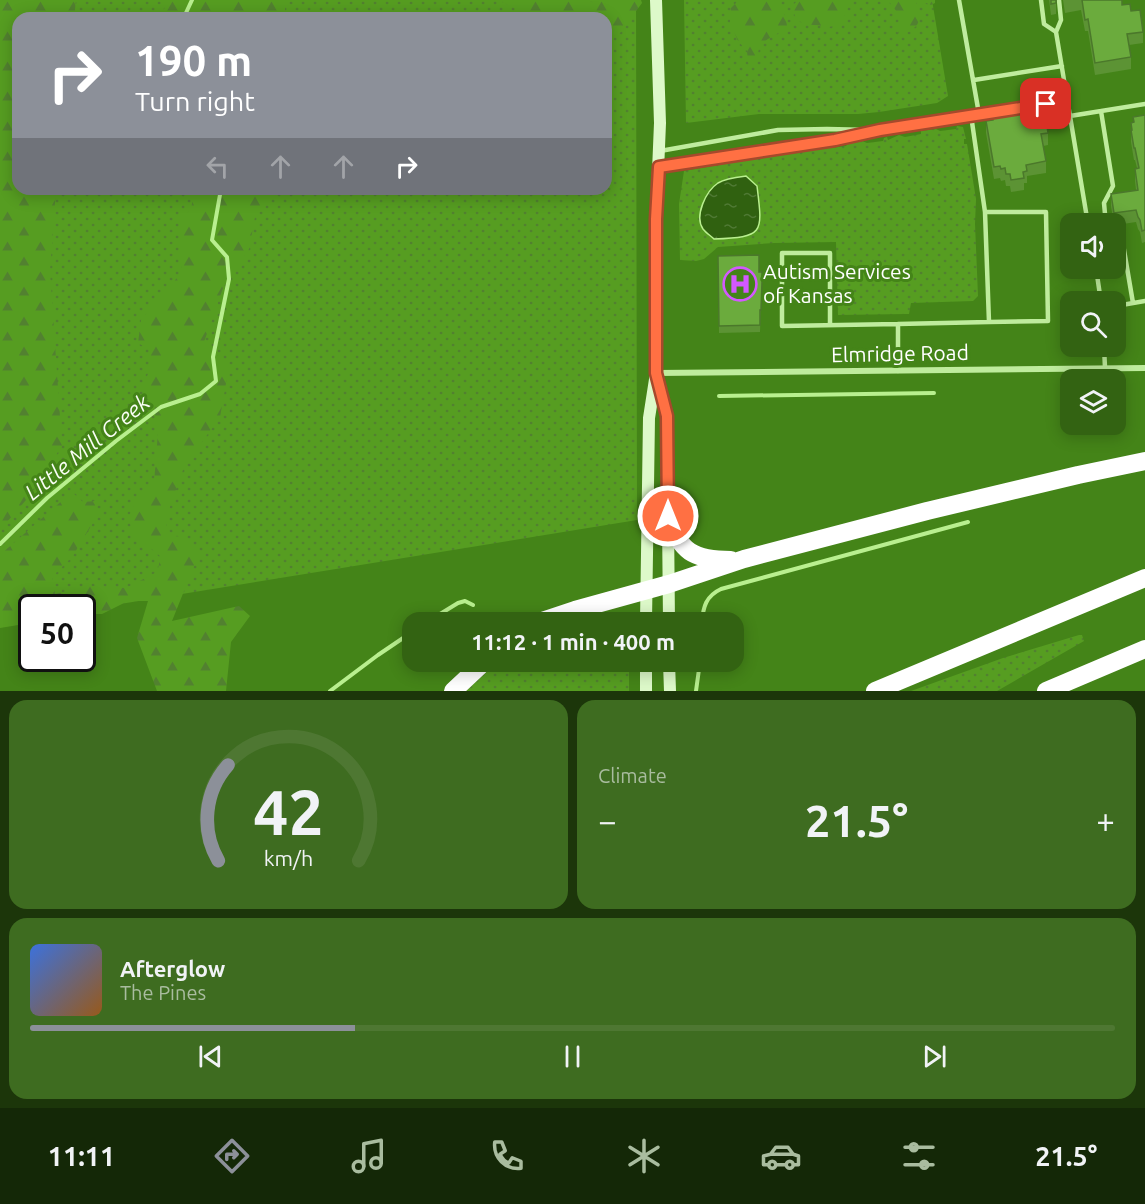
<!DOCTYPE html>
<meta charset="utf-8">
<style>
:root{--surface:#336312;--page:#3e6c20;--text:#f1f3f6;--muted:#a9bc9f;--line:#4e7732;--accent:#8c9099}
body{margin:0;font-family:Ubuntu,sans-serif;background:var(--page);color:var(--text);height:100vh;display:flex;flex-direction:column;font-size:22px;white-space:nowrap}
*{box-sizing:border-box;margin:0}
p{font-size:20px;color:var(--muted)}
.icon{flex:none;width:33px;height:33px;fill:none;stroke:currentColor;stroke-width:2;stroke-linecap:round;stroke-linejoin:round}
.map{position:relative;height:691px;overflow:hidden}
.details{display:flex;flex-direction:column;gap:9px;padding:9px;background:#1c360a;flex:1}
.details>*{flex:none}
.top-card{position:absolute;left:12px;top:12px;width:600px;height:183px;border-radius:18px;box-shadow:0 3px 15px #0003;background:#8c9099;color:#fff;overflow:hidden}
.fabs{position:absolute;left:1060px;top:213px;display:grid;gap:12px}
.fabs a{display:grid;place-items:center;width:66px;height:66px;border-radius:12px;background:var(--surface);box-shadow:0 3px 15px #0003;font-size:30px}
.speed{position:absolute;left:18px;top:594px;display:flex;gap:12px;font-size:30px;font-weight:700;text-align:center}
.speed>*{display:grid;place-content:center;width:78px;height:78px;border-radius:50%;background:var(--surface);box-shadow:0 3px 15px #0003;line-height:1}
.speed .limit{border:3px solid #111;border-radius:9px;background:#fff;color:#111}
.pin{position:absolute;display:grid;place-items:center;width:51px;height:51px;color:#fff;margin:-26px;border-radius:12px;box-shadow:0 3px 9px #0006}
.me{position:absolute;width:66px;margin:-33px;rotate:0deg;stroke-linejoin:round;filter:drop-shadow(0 0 4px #0008)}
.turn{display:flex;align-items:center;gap:21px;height:126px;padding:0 24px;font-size:27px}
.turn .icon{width:78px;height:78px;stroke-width:2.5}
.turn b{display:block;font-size:42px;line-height:51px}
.lanes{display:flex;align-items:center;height:57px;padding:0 24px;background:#0003;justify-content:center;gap:30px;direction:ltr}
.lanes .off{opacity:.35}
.big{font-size:45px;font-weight:600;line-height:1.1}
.details .tile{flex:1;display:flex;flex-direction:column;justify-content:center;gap:9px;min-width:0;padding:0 21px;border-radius:18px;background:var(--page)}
.details .dial{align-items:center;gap:0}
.dial svg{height:156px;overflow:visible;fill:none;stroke:var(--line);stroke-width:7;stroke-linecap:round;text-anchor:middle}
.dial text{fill:var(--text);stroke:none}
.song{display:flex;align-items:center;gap:18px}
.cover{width:72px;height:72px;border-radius:9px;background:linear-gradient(135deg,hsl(220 70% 55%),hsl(30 70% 35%))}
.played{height:6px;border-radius:3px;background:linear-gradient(90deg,var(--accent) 30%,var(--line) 30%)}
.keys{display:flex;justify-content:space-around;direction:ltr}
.heat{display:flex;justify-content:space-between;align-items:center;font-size:33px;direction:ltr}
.details .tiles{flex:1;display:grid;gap:9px;grid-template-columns:1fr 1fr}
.tile:last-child{grid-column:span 2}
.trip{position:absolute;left:402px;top:612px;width:342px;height:60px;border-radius:18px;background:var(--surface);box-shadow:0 3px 15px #0003;font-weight:600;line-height:60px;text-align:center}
.tab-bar{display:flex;height:96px;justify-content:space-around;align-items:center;background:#142807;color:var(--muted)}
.tab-bar .icon{width:42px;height:42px}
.tab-bar .current{color:var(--accent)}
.tab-bar b{font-size:27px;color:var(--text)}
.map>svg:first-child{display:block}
.grass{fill:url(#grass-dots);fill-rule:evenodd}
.forest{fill:url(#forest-firs)}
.water{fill:url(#water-ripples);stroke:#b9ef8f;stroke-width:1.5}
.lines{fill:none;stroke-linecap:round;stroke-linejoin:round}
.stream{stroke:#b9ef8f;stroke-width:4}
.lane{stroke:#bfec9d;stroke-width:4.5}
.street{stroke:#bfec9d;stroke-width:6}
.secondary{stroke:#ddf9c9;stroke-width:12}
.highway{stroke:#fff;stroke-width:18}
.wall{fill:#5c9334}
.building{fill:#6bab3d;stroke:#4b782b;stroke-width:1.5}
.route-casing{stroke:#a6492c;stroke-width:15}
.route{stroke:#ff7043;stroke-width:10}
.labels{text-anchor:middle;stroke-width:6;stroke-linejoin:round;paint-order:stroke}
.poi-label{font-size:21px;fill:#fff;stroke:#448418;text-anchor:start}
.street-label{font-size:21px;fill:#fff;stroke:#448418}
.water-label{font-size:22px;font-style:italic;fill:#fafef6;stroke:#448418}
</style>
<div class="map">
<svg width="1145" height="691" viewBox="0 0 1145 691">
<defs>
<pattern id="grass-dots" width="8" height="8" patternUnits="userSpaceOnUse" patternTransform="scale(1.5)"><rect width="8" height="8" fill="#569d21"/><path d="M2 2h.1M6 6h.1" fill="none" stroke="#528130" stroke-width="1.8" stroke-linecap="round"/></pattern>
<pattern id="forest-firs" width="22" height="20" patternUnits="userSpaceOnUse" patternTransform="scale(1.5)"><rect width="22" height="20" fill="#569d21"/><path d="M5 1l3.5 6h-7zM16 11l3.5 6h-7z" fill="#528130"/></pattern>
<pattern id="water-ripples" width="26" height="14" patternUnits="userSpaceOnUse" patternTransform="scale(1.5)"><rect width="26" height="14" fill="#306110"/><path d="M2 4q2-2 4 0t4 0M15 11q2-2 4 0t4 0" fill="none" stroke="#4f7934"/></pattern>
</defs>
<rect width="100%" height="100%" fill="#448418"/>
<path class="grass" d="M0 0H636L637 520 83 610 82 608H32L0 623ZM18 18H606V189H18Z
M684 0H932L948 96 937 103 879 112 858 114H759L686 123Z
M957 126 963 127 966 139H964V144H967L968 150 976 199 975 224 978 296 973 301 911 303 909 314H906L838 315 836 242 774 243 718 247 704 259 696 261 680 260 679 204 684 171 816 148H831L846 146 848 143 862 141 867 143 883 141 884 138 887 137 888 140 899 135 905 137 921 134V131L936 129 940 131 956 129Z
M609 613H625L628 615 629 622H565Z
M1079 635H1082L1084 641 997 691H911L1003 658Z
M498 662H629V691H466Z"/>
<path class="forest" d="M0 0H76L74 18H18V189H56L50 271 62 446 26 500 0 530Z
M170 0H285V18H158Z
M498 0H586L597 4 603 0H641L642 3 620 33 606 44V18H547L542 13 533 17Z
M739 0H776C782 8 786 16 787 26 781 34 769 36 762 44 755 51 761 59 753 66L750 65 748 62 747 51 738 41 730 22 731 8Z
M814 0H853L848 4C847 15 840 27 827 27 823 27 818 25 813 25 799 23 792 20 794 4L797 1Z
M888 0H935V3L931 5 921 1 916 3C919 14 923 23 911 30 906 34 903 34 897 32L895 24 901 20C899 12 892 7 888 0Z
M194 189H273L268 202 255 217 249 249 223 288 204 342 229 367 220 417 184 467 167 515 166 527 173 536 185 537 200 551 172 621 239 606 250 616 231 642 226 691H157L137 638 148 601H128L102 614H83L82 608H32L31 620 18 625 0 628V555L72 492 83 502 96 501V518L72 557 52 577 55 594 89 586 126 588 157 572 161 557 134 534 128 518 134 505 154 483 158 432 154 407 146 397 144 383 151 367 150 350 138 343 141 320 182 272 179 218 191 210Z"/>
<path class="water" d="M746 176 757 186C763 234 764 237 714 239 711 236 706 233 703 229 694 216 706 191 718 183 726 178 737 177 746 176Z"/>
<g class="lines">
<path class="stream" d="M186 18 185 15 192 0
M719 396 934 393
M0 544 47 498 116 441 161 407 200 394 216 381 213 357 229 279 227 257 212 240 221 189
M427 622 458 603 465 601 473 605
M702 622C703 607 706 596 721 589L968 522
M330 691 378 655 412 632
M696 691 700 662"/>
<path class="lane" d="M959 0 979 114
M1041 0 1044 24 1056 32 1088 224
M1056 32 1061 20 1059 0
M974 80 1062 66
M1101 111 1113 186 1104 203 1105 214 1107 224
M977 114 1068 101
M1070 116 1145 104
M660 151 778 130 827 129 871 130
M659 167 835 140 880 130 971 115 985 212 989 322 898 324V371
M985 212H1046L1048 321 989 322
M1116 239 1123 244 1133 303
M1096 268 1101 302
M1116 306 1145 301
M830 325V253H782V326L898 324
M1104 346 1105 368"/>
<path class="street" d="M656 373 1145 368"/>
<path class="secondary" d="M658 380 667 416 669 622
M646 622 649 418 656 373V219L660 123 656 0
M669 662 670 691
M646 691V662"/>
<path class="highway" d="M668 516C680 552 693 560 731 560
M539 622 575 610 669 584 744 559 927 511 1078 475 1145 461
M453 691 484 662
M875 691 1145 578
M1046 691 1145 649"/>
</g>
<path class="wall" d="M1049 0H1056V14L1051 15Z
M1063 0H1122V5L1131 11 1143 32V43L1129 45 1131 57V69L1095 75 1088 31H1085L1081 10 1065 13Z
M1145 115V242L1142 243 1140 232 1138 229 1136 222 1116 225V224H1114L1111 206V194L1136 190 1135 181V169L1137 168 1135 160H1134L1131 142V123L1133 122V117Z
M1032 120 1048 133V145L1043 146 1046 161V173L1027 176V183H1024V190L1011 192 1010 186H1006L1005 180 1001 181 1000 178 994 179 986 133V121Z
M718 256 762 272 760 332 719 333Z"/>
<path class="building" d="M1051 0H1056V3L1051 4Z
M1082 0H1122V5L1130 4 1131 11 1140 10 1143 32 1127 34 1131 57 1095 63 1088 19 1085 20Z
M1031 109 1032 120 1046 119 1048 133 1041 134 1046 161 1026 165 1027 171 1023 172 1024 178 1011 180 1010 174H1006L1005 168 1001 169 1000 166 994 167 986 121 993 120 992 117 1017 113V111Z
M1145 115V230L1142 231 1140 220 1138 217 1136 210 1114 213 1111 194 1138 190 1135 169 1139 168 1135 148H1134L1131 130H1132L1131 123 1134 122 1133 117Z
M759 255V272H762V282L761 310H760V325L719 326 718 256Z"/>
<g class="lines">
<defs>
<path id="route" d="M668 516 667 416 656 373V219L659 167 835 140 880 130 1046 104"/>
</defs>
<use href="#route" class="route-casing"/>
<use href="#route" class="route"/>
</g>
<defs>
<symbol id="hospital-ring" viewBox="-11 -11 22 22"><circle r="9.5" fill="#448418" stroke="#d358ff" stroke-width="1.5"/><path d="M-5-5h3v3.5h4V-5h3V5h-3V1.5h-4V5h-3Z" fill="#d358ff"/></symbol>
</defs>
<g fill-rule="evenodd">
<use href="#hospital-ring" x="721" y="265" width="38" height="38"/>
</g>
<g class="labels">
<g class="poi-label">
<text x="763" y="279">Autism Services<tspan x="763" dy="24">of Kansas</tspan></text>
</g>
<g class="street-label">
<text transform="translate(900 354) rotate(-1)" y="7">Elmridge Road</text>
</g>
<g class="water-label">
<text transform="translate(87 447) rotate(-39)" y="8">Little Mill Creek</text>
</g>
</g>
</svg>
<div class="fabs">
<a><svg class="icon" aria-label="sound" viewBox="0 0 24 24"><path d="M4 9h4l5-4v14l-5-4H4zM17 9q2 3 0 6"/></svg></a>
<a><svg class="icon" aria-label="search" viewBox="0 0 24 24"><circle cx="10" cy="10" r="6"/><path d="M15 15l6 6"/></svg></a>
<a><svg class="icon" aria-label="layers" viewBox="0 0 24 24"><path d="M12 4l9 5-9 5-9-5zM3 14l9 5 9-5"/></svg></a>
</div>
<div class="speed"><div class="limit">50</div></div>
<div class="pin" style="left:1046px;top:104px;background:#d93025"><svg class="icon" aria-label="arrive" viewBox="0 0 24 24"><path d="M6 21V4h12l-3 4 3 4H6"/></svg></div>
<svg class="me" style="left:668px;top:516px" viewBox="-20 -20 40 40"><circle r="17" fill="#ff7043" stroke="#fff" stroke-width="3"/><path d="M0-11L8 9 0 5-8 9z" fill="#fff"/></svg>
<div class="trip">11:12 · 1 min · 400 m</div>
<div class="top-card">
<div class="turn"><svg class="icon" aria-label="right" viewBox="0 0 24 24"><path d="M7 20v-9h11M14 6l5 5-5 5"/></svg><div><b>190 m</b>Turn right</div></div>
<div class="lanes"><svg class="icon off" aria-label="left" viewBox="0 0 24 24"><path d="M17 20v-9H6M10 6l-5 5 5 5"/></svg><svg class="icon off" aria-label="ahead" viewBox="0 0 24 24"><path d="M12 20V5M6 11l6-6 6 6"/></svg><svg class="icon off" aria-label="ahead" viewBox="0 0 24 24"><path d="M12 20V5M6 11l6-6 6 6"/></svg><svg class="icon" aria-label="right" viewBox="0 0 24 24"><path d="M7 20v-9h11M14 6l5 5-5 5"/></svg></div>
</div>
</div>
<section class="details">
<div class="tiles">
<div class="tile dial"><svg viewBox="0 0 100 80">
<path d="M14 69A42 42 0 1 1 86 69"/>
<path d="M14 69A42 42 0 0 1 19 20" stroke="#8c9099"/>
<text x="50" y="56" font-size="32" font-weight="700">42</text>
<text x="50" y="72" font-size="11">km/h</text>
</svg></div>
<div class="tile"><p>Climate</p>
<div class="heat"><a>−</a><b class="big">21.5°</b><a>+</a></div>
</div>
<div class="tile">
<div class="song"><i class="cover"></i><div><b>Afterglow</b><p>The Pines</p></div></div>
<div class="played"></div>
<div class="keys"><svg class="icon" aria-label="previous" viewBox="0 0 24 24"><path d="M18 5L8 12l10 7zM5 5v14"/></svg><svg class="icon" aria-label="pause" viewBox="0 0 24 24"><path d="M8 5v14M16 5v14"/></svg><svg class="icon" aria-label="next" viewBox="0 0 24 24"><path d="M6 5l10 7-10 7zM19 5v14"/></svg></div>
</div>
</div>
</section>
<nav class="tab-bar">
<b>11:11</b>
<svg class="icon current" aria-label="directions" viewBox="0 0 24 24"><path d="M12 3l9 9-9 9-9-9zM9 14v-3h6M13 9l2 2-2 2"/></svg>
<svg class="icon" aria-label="music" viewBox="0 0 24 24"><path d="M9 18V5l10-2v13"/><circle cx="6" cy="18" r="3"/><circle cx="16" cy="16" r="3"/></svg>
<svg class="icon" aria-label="phone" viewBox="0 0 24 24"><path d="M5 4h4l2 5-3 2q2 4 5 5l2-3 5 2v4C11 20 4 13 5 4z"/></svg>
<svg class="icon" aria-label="climate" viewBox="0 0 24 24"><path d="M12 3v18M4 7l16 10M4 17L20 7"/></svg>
<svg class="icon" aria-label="car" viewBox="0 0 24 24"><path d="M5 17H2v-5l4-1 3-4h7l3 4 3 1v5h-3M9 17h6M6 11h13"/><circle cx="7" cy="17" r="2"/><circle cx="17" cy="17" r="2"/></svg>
<svg class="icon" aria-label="filters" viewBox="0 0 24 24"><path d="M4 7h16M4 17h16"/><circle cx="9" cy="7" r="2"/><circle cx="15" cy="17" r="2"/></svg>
<b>21.5°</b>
</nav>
